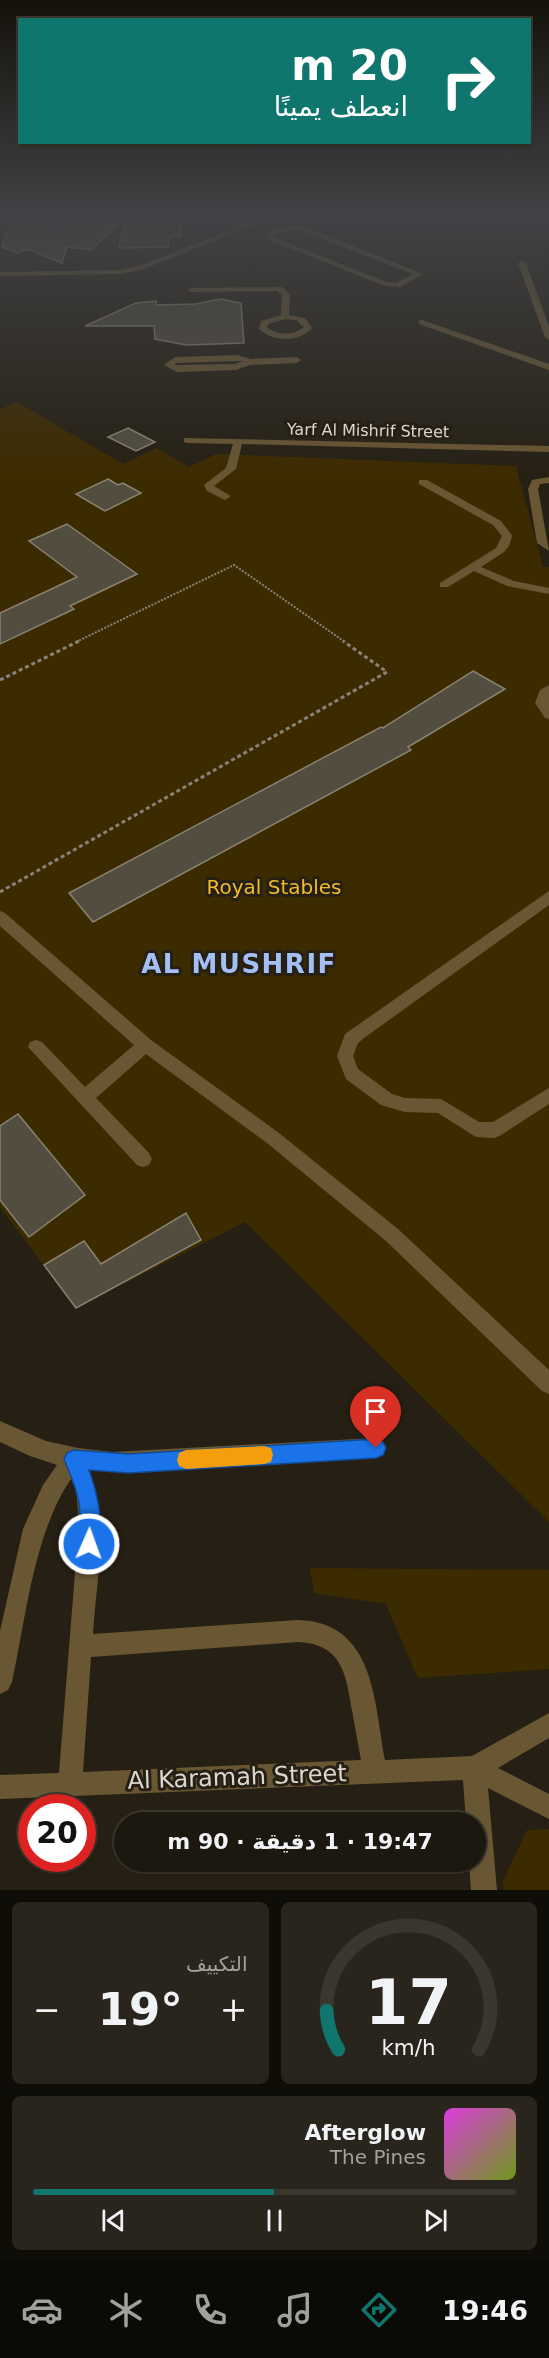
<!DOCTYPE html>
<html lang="ar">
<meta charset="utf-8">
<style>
:root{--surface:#1c180f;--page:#29251d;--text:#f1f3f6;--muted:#a0a09e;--line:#3a372f;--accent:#0f766e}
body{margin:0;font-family:"DejaVu Sans",Cairo,sans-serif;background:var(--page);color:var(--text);direction:rtl;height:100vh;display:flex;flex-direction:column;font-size:22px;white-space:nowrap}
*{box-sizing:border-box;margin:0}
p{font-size:20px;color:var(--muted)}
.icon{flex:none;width:33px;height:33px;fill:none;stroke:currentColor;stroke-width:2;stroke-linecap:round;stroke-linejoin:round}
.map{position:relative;height:1890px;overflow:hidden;direction:ltr}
.sheet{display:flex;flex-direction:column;gap:12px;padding:12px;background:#0f0d08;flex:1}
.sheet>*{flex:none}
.hud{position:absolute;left:18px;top:18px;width:513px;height:126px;border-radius:0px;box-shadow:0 2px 4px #0004,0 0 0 2px var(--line);direction:rtl;background:#0f766e;color:#fff;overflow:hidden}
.speed{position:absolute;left:18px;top:1794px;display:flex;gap:12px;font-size:30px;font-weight:700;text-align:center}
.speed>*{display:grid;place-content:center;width:78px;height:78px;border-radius:50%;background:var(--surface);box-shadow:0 2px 4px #0004,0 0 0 2px var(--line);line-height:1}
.speed .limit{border:9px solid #d22;background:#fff;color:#111}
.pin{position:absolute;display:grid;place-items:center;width:51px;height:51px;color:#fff;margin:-62px -26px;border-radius:50% 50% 50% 0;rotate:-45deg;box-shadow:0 0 6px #0007}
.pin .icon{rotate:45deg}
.me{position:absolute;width:66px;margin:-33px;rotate:2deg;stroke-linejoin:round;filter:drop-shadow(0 0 4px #0008)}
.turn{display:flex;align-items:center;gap:21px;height:126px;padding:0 24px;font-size:27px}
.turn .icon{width:78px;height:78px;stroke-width:2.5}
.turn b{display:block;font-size:42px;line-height:51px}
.big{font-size:45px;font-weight:600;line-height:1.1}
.sheet .widget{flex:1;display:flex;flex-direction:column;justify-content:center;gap:9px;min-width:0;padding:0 21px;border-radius:9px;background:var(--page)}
.sheet .dial{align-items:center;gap:0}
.dial svg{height:156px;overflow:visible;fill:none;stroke:var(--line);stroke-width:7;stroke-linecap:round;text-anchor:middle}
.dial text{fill:var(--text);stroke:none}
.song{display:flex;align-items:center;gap:18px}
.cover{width:72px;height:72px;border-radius:9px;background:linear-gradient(135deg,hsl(300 70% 55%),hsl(80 70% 35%))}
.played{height:6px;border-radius:3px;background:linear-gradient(90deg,var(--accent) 50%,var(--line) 50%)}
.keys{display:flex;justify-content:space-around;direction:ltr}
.heat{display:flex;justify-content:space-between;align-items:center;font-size:33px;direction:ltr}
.sheet .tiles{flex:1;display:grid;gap:12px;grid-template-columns:1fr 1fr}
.widget:last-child{grid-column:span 2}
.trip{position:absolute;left:114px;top:1812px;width:372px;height:60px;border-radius:30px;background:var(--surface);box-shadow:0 2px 4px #0004,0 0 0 2px var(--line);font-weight:600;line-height:60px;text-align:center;direction:rtl}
.tabs{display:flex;height:96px;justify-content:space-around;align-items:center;background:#0b0a06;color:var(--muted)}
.tabs .icon{width:42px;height:42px}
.tabs .on{color:var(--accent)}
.tabs b{font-size:27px;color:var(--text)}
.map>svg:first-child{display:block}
.green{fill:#3d2b00}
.building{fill:#534d3f;stroke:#898273;stroke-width:1.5}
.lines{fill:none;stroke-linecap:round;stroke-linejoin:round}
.path-far1{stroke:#88837a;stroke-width:2;stroke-dasharray:2 1.5;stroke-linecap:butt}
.path{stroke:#88837a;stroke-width:3;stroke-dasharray:4 3;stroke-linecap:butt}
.minor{fill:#695733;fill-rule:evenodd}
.route{fill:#1a73e8;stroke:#114b97;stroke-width:1.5}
.slow{fill:#f59e0b}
.labels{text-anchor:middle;stroke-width:6;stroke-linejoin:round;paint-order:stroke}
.far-street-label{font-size:16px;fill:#dbd7d0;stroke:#262014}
.park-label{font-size:20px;fill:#f2ba2d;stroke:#262014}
.near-street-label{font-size:24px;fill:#dbd7d0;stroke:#262014}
.district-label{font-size:26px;font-weight:bold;letter-spacing:1.5px;fill:#a4bff3;stroke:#262014}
</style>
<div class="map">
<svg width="549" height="1890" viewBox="0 0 549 1890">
<rect width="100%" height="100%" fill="#262014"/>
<path class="green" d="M17 402 123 464 156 448 189 467 216 454 516 466 543 567H549V1522L245 1222 76 1308 0 1207V409Z
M310 1568 549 1570V1669L418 1678 386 1604 314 1593Z
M549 1829V1890H504L503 1881 527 1830Z"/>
<path class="building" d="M47 212H183V215L12 219 13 214Z
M182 224 181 236 169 237 168 247 119 248 124 225Z
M117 225 91 250 67 247 62 263 27 249 18 253 2 247 9 227Z
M221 299 241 303 244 343 186 345 155 339 154 326H85L136 303 156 301V305L195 304Z
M128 428 155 442 136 451 108 437Z
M108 479 118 485 123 483 141 493 105 511 76 494Z
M67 524 137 574 70 606 74 609 0 644V613L77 577 29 541Z
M473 671 505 689 408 747 411 750 93 922 69 893 381 727 383 728Z
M18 1114 85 1195 29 1237 0 1200V1126Z
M186 1213 201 1240 76 1308 44 1265 84 1241 101 1264Z"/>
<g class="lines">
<path class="path-far1" d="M76 642 234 565 345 642"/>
<path class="path" d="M0 680 79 641
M0 892 387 672 343 641"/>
<path class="minor" d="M278 212H286L141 270 119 274 0 276V272L119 270 139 266 237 228 218 222 202 221 0 225V221L202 217 219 218 243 225Z
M290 225 306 227 423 274 400 287 385 286 264 238 270 231ZM293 229 301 231 413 274 396 283 386 282 273 237Z
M522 261 526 263 549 326V340L545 337 518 263Z
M282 287 290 294 289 315 305 318 312 328C298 343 274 342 259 329L261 321 281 315 282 295 277 291 191 292 187 290 191 288ZM285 319 296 320 304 327C292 336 280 335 267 328L268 324Z
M422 320 549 364V370L419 324V320Z
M237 355 251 359 297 357 301 360 297 363 250 365 236 370 177 372 164 365 175 357ZM237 361H243L235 364 174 365 177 363Z
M184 438 549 446V452L242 444 236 469 214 486 229 495 230 497 225 500 207 491 204 485 226 468 233 444 187 443 184 442Z
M549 477V483L540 484 538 489 549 551 537 543 528 489 532 480Z
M419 480H427L501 521 511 534 512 536 509 546 504 552 481 567 514 581 549 588V594L507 586 474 571 448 587H440V583L496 548 502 536 493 525 419 484Z
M549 685V719L545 718 535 703 540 690Z
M549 891V905L364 1038 358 1043 353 1056 358 1069 392 1094 405 1098 441 1099 479 1122H493L549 1088V1104L501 1135 495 1138 476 1137 438 1113 405 1112 381 1105 346 1079 337 1056 345 1034Z
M0 911 5 913 151 1040 279 1133 398 1229 549 1370V1394L542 1391 386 1241 267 1143 146 1054 96 1098 149 1153 152 1159 149 1165 143 1167 137 1165 28 1047 30 1042 36 1040 42 1042 85 1087 134 1045 0 926Z
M0 1421 46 1441 78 1448 112 1452 376 1438 383 1441 386 1448 383 1455 376 1458 129 1473 89 1470C110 1518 96 1583 93 1634L298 1620C375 1622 374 1702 385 1760L472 1756 549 1713V1738L498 1768 549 1794V1819L488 1788 497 1890H471L469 1862H476V1822H466L463 1780 0 1799V1775L59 1773 79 1523 76 1489 71 1479C34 1533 26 1617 12 1682L8 1690 0 1694V1631L23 1529 43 1485 57 1465 30 1456 0 1442ZM298 1642C342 1644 346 1674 352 1710 355 1727 358 1744 361 1760L83 1772 91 1657Z"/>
</g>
<linearGradient id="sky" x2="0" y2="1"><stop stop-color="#15120b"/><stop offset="0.45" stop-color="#414245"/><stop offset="1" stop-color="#414245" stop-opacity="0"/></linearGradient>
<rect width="549" height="476" fill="url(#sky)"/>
<path class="route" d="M376 1439 383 1442 386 1448 383 1455 376 1458 129 1473 89 1470C97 1493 106 1527 96 1551L89 1554 82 1551C76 1536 82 1519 79 1504 77 1488 70 1474 64 1459L67 1453 73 1450 129 1454Z"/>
<path class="slow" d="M264 1446 271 1448 273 1455 271 1462 264 1464 186 1469 179 1466 177 1460 179 1453 186 1450Z"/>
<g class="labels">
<g class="far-street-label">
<text transform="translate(368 430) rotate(1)" y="6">Yarf Al Mishrif Street</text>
</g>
<g class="park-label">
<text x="274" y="894">Royal Stables</text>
</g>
<g class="near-street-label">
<text transform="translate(237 1777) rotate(-2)" y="8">Al Karamah Street</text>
</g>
<g class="district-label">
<text x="239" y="973">AL MUSHRIF</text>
</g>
</g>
</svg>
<div class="speed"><div class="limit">20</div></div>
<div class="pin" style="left:376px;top:1448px;background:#d93025"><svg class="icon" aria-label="arrive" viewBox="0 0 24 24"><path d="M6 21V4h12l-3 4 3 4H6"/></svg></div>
<svg class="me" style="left:89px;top:1544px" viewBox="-20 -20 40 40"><circle r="17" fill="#1a73e8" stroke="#fff" stroke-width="3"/><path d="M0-11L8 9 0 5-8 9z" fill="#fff"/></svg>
<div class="trip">19:47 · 1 دقيقة · 90 m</div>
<div class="hud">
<div class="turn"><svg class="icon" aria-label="right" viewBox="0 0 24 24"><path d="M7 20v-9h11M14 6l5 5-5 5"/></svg><div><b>20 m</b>انعطف يمينًا</div></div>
</div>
</div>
<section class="sheet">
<div class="tiles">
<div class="widget dial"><svg viewBox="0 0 100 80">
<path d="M14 69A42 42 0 1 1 86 69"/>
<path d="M14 69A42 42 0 0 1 8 49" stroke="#0f766e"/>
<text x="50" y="56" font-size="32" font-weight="700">17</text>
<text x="50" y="72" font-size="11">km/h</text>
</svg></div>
<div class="widget"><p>التكييف</p>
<div class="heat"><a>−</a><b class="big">19°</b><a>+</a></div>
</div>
<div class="widget">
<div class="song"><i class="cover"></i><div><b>Afterglow</b><p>The Pines</p></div></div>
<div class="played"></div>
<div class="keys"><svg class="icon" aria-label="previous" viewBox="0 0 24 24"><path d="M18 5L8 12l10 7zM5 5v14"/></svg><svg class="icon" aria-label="pause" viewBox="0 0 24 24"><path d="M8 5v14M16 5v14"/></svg><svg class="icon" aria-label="next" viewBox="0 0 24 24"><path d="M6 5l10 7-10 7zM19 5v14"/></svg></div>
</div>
</div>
</section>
<nav class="tabs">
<b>19:46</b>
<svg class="icon on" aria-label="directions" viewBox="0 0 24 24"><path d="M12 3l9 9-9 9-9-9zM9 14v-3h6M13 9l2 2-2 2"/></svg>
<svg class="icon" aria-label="music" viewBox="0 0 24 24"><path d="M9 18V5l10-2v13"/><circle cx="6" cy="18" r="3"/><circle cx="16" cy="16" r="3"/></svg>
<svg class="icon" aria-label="phone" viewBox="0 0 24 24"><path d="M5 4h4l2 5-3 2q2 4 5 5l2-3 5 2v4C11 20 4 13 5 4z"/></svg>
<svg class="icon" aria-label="climate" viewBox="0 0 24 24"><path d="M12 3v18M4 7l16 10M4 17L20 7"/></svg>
<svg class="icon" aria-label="car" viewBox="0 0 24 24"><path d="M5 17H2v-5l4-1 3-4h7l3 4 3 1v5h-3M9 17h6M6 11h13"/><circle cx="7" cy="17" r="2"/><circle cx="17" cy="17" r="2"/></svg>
</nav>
